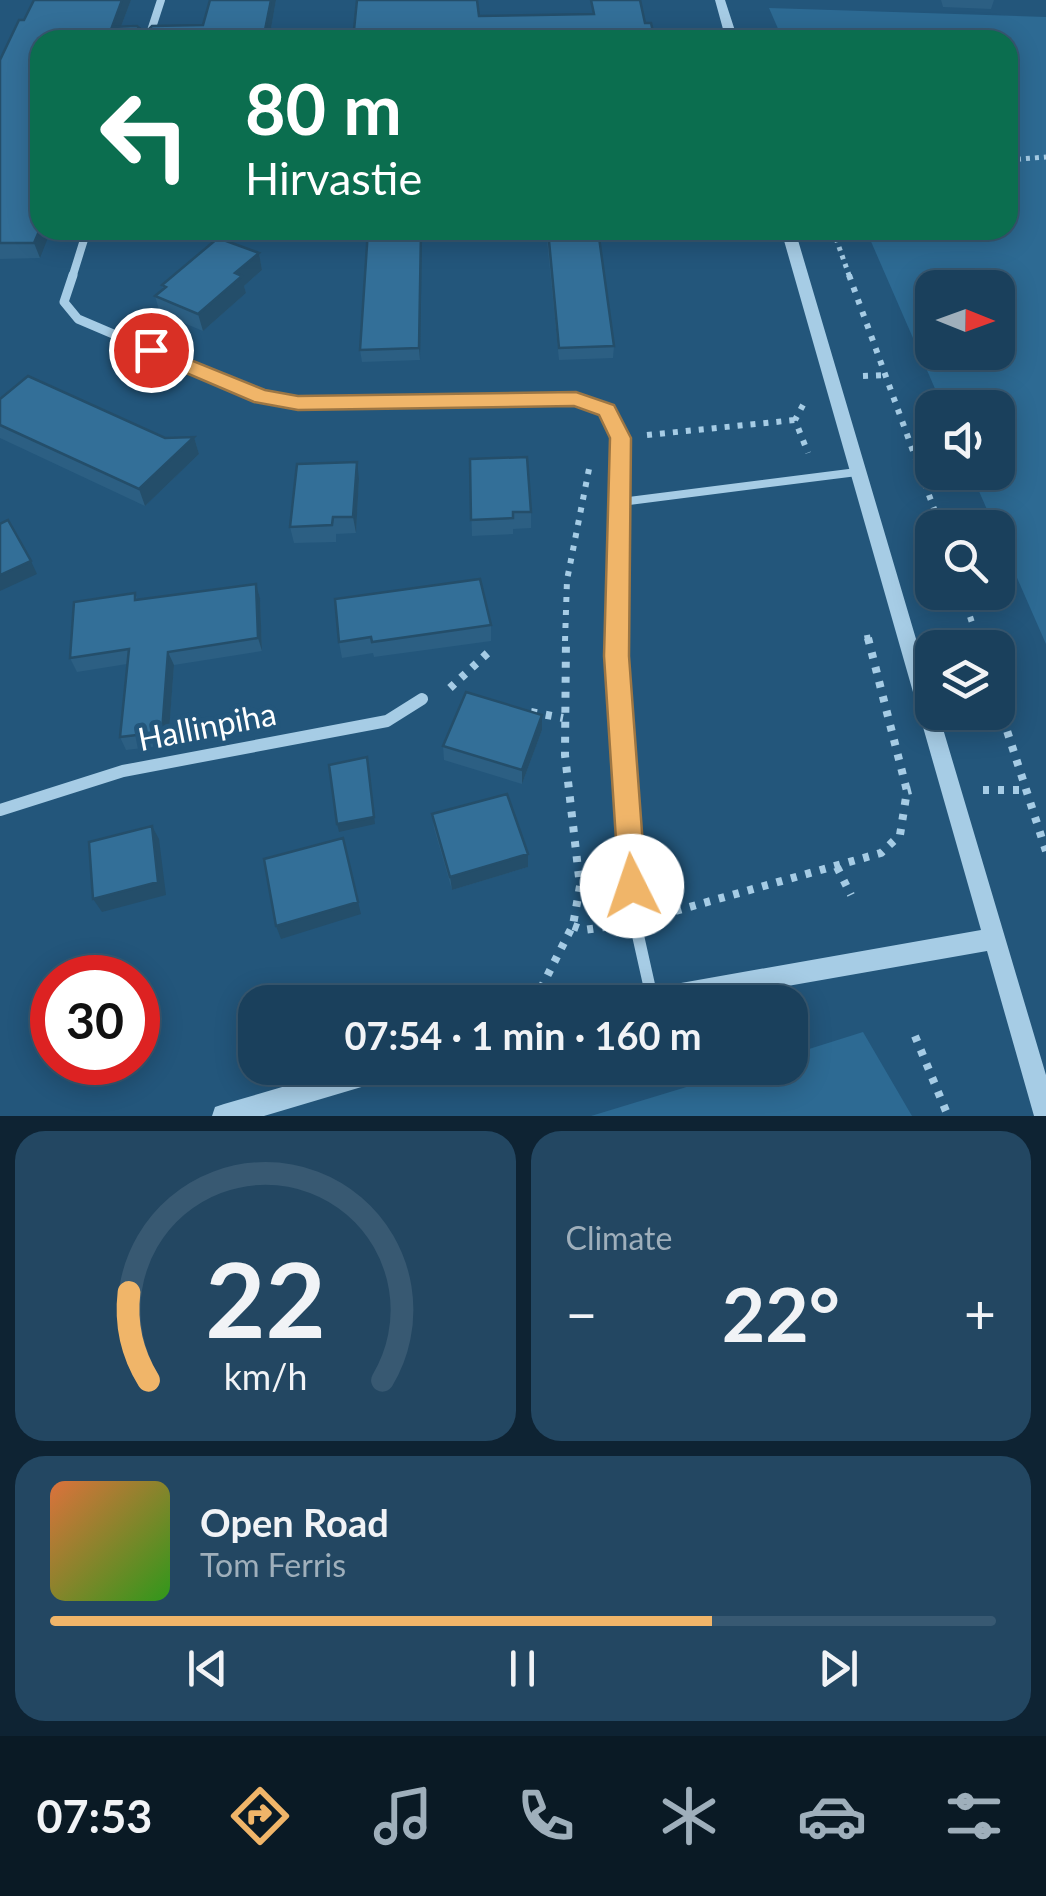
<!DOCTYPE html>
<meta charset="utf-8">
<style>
:root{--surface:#1a405c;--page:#234762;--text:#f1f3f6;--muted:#9fafbb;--line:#385972;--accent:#f0b569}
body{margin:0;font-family:Lato,sans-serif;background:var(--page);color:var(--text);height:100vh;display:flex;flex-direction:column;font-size:38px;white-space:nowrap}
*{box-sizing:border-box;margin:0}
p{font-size:32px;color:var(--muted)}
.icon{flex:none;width:55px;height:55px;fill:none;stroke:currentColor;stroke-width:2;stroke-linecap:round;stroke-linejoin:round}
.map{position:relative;height:1116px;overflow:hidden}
.panel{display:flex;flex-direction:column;gap:15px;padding:15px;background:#0e2333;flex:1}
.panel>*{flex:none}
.hud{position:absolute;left:30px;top:30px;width:988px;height:210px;border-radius:30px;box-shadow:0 5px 25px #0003,0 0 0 2px var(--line);background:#0b6e4f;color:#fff;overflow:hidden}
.needle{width:65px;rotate:91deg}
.controls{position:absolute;left:915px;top:270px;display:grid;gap:20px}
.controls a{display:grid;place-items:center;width:100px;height:100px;border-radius:20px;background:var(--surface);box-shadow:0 5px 25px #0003,0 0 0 2px var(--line);font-size:50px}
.speed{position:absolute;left:30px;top:955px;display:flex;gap:20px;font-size:50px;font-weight:700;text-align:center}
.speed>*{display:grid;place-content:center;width:130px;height:130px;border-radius:50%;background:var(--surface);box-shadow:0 5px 25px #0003,0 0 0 2px var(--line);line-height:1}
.speed .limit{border:15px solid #d22;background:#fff;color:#111}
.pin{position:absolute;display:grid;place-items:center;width:85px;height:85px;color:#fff;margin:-42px;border:5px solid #fff;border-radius:50%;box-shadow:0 2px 10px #0007}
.me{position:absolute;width:110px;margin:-55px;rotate:356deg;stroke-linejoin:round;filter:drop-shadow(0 0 8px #0008)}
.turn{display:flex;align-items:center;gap:35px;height:210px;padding:0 50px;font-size:45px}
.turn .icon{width:130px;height:130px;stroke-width:2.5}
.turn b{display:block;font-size:70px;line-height:85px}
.big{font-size:75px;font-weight:700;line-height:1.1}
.panel .card{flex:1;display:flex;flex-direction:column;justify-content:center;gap:15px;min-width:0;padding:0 35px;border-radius:30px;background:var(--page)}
.panel .dial{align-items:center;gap:0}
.dial svg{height:260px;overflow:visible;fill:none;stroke:var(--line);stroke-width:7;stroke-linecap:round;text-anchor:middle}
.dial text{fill:var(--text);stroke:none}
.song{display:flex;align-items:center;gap:30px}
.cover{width:120px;height:120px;border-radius:15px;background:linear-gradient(135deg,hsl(20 70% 55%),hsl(110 70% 35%))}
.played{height:10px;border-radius:5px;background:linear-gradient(90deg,var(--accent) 70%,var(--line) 70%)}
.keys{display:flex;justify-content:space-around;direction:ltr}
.heat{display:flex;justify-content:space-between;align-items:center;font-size:55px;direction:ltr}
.panel .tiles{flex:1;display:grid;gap:15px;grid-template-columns:1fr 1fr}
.card:last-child{grid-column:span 2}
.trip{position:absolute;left:238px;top:985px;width:570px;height:100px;border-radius:30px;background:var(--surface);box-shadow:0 5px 25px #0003,0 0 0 2px var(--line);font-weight:700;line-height:100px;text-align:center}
.tab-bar{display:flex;height:160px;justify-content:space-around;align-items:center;background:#0a1a25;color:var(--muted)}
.tab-bar .icon{width:70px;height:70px}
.tab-bar .current{color:var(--accent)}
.tab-bar b{font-size:45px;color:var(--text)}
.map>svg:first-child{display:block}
.green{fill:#2d6a93;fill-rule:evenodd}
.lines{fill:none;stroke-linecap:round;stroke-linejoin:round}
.path-far2{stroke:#a6cce5;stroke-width:5;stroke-dasharray:4 5;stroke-linecap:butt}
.path-far1{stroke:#a6cce5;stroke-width:6;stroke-dasharray:5 8;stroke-linecap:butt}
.path{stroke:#a6cce5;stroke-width:8;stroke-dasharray:6 9;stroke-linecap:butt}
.service{stroke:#a6cce5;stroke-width:8}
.minor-far2{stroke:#a6cce5;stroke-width:8}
.minor-far1{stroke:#a6cce5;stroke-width:9}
.minor{stroke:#a6cce5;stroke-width:12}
.tertiary{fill:#a6cce5;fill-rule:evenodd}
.wall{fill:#2c5f83}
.shaded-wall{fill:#244e6a}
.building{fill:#336f98;stroke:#244e6a;stroke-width:2.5}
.route{fill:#f0b569;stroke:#9c7644;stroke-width:2.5}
.labels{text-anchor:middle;stroke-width:10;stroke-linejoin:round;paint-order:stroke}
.street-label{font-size:32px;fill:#fff;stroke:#23567b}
</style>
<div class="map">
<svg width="1046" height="1116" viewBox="0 0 1046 1116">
<rect width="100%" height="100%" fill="#23567b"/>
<path class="green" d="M769 8 1046 17V644L971 473 998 472V408L943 407 866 230H1008V40H783ZM932 288H998V352H932Z
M863 1032 912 1116H591L749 1068H790V1055Z"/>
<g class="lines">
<path class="path-far2" d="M1008 160 1046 157
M833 230 850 278"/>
<path class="path-far1" d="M849 275 941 528
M863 376 887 375
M803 405 795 420 808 453
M647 435 795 420
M962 592 978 641
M867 635 868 641
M565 641 567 580 589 469"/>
<path class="path" d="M868 638 907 791
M977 638 980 648
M450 688 492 649
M998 703 1046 851
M531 712 563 718
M983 790H1027
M837 867 851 895
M661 915 881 853 900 835 907 791 911 790
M573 926 584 930 605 927
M534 1002 573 925 580 886 565 755 566 638
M915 1036 948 1116"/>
<path class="service" d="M621 502 857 472"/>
<path class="minor-far2" d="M148 40 161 0
M72 278 87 230"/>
<path class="minor-far1" d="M73 275 64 302 78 319 261 397 298 403 576 399 607 410 621 438 617 641"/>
<path class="minor" d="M617 638 635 922 652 998
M0 810 123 771 387 721 422 699"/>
<path class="tertiary" d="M715 0H725L738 40H726Z
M781 230H795L932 693V712H938L1046 1075V1116H1034L987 951 697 1002H625L628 994 636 991 981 930Z
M347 1068H397L393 1076 385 1080 264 1116H212L215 1107 224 1104Z"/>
</g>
<path class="wall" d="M34 0H131L121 27 145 33 203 25 276 0 269 40H40V258L0 259V60L24 20Z
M941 0H994L991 9 943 7Z
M422 230 420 360 362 362 360 350Z
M546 230H598L614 346 613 358 559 360Z
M259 253 262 270 244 286 246 293 203 331 160 313 155 296 163 289 162 285Z
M0 399 165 438 194 437 199 454 145 506 0 438Z
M470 459 531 512V528L513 529V534L472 536Z
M359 479 356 533 336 534V542L294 543 290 527Z
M256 584 260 598 262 651 174 665 168 745 126 750 120 737 127 664 77 672 70 658 135 593 138 600Z
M335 599 491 625V641L374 657 373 653 342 658 339 642Z
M542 730 522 784 444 760 443 746Z
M432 814 528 867 452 890 434 828Z"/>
<path class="shaded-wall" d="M122 0H131L116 40 112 27Z
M271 0H276L269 40H263Z
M40 230H51L40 258 34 243Z
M421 230H422L420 360 419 348Z
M259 253 262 270 244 286 246 293 203 331 198 314 235 273Z
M194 437 199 454 145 506 139 489Z
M357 462 359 479 356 533 353 517Z
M31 561 37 574 0 591V575Z
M256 584 260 598 262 651 258 638Z
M168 652 174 665 168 745 162 732Z
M542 715V730L522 784V770Z
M368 765 375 824 339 832 337 824Z
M152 826 159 839 166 895 102 912 93 899Z
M343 838 361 914 281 939 276 926Z
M528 854V867L452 890 450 877Z"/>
<path class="building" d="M34 0H122L112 27 137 26 145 33 152 26 203 25 210 0H271L263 40H40V229L34 243H0V60L19 20H24Z
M357 0H477L479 16 594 14 591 0H640L645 23H651L655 40H353Z
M368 230H421L419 348 360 350Z
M548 230H598L614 346 559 348Z
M218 238 259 253 235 273 242 276 198 314 155 296 166 287 162 285Z
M28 376 165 438 194 437 139 489 0 425V399Z
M527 457 531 512H513V518L471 520 470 459Z
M357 462 353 517H333L332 525 290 527 297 464Z
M8 520 31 561 0 575V524Z
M480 579 491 625 372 642 371 637 339 642 335 599Z
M256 584 258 638 168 652 162 732 120 737 129 649 70 658 74 602 135 593V600Z
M466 692 542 715 522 770 443 746Z
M367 757 374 817 337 824 329 765Z
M507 794 528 854 450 877 432 814Z
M152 826 158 882 93 899 89 842Z
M343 838 358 902 276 926 264 859Z"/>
<path class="route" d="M151 344 265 390 298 396 576 392 614 405 631 438 629 656 646 886 642 896 632 900 623 896 619 886 604 656 610 438 599 415 574 406 298 410 254 402 144 355 142 350Z"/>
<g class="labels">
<g class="street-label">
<text transform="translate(207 727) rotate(-11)" y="11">Hallinpiha</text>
</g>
</g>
</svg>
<div class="controls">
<a><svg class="needle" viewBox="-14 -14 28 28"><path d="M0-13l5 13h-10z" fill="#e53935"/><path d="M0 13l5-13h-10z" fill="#9fafbb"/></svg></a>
<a><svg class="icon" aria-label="sound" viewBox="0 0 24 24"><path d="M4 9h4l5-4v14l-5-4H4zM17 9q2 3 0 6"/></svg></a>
<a><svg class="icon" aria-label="search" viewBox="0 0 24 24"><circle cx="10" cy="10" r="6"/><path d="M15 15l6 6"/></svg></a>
<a><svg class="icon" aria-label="layers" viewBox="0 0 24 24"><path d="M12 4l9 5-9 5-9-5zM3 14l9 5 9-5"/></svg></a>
</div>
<div class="speed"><div class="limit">30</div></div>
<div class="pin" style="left:151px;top:350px;background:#d93025"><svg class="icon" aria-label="arrive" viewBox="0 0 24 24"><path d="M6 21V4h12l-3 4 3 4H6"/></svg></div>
<svg class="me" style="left:632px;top:886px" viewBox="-20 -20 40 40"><circle r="19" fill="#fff"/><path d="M0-13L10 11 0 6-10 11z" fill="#f0b569"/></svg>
<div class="trip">07:54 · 1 min · 160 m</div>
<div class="hud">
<div class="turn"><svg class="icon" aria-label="left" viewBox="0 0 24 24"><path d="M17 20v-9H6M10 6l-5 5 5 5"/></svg><div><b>80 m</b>Hirvastie</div></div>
</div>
</div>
<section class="panel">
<div class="tiles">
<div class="card dial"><svg viewBox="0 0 100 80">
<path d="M14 69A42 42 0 1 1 86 69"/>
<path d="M14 69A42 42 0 0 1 8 42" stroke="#f0b569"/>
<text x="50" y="56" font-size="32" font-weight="700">22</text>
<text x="50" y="72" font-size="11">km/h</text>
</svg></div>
<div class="card"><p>Climate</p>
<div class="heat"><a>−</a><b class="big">22°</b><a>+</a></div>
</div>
<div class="card">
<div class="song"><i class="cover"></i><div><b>Open Road</b><p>Tom Ferris</p></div></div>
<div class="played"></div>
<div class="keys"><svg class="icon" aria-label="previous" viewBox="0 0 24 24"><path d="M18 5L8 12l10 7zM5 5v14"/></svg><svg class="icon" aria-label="pause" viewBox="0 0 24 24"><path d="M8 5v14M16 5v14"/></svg><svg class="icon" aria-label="next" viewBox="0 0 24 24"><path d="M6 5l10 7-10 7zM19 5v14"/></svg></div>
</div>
</div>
</section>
<nav class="tab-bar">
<b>07:53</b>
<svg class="icon current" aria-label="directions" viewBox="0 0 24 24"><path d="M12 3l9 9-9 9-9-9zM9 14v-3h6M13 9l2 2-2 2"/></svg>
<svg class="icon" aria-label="music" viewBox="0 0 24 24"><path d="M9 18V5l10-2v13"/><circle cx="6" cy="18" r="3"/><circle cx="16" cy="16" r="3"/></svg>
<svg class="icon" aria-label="phone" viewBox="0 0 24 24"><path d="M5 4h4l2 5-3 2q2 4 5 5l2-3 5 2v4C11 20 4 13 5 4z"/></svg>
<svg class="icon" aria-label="climate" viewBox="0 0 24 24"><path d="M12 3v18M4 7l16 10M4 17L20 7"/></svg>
<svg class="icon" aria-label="car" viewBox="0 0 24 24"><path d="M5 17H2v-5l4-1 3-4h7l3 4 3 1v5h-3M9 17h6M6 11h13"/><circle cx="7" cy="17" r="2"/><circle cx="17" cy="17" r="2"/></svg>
<svg class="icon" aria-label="filters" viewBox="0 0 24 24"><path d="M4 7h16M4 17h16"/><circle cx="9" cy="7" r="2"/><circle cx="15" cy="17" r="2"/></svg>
</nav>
